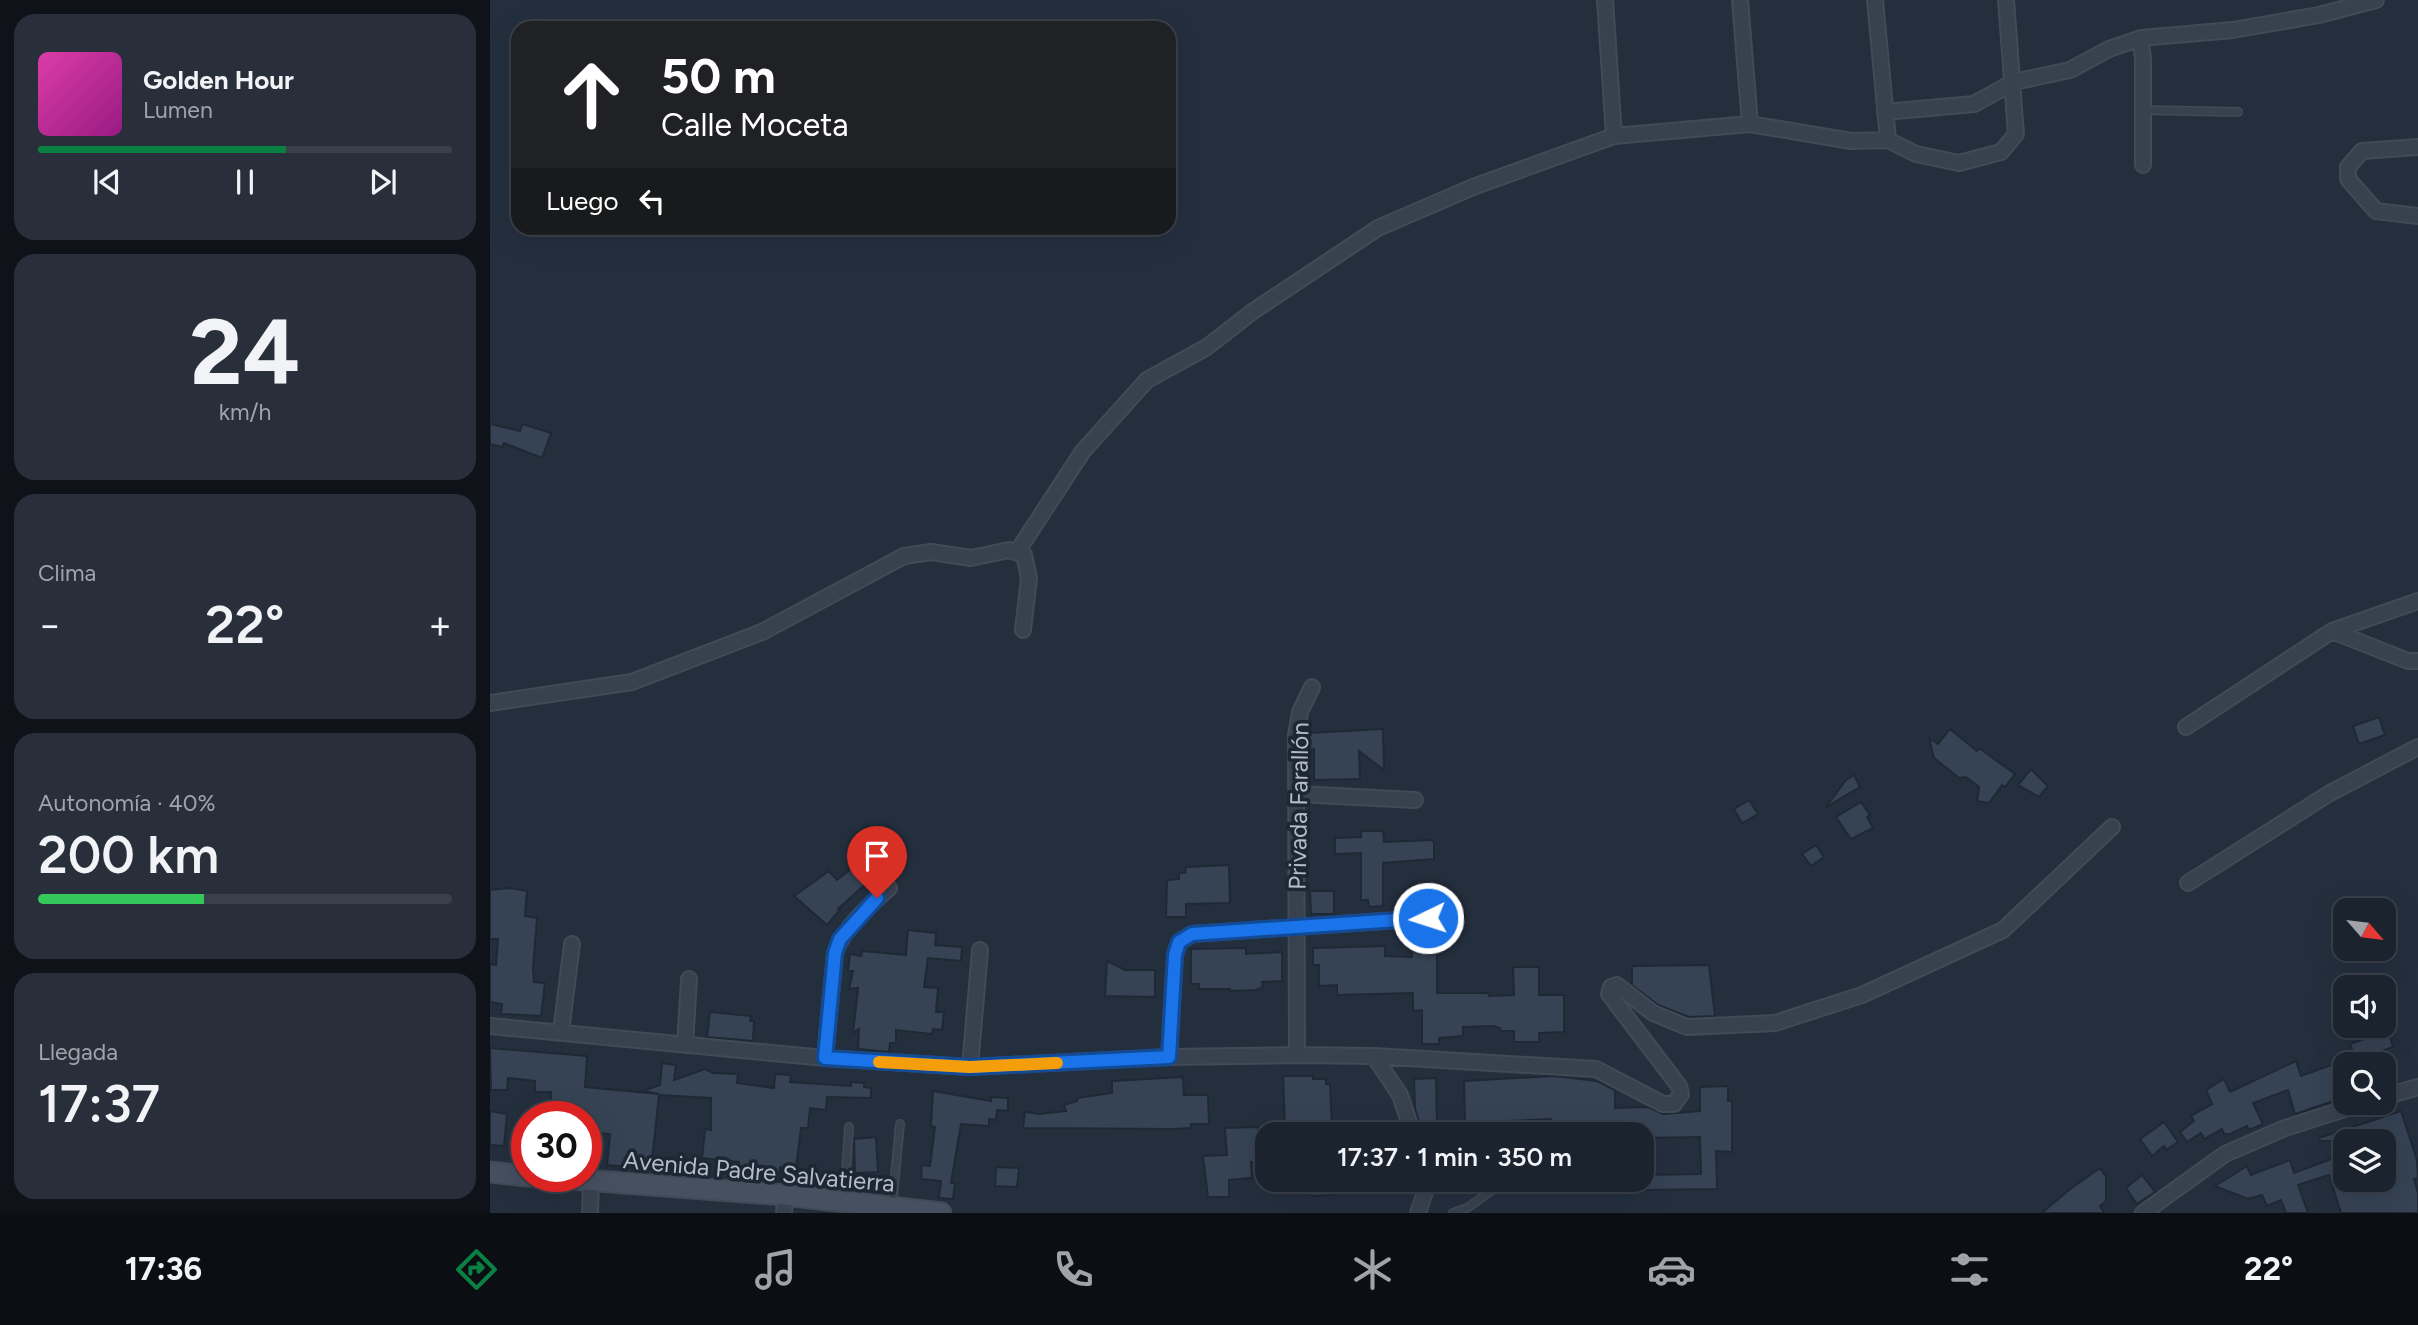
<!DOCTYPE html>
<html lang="es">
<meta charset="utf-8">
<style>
:root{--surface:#1b232e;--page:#282f3a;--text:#f1f3f6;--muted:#a0a4aa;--line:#39404a;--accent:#0b8043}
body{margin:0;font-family:Figtree,sans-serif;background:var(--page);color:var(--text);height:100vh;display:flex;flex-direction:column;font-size:26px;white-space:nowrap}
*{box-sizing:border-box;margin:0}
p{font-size:23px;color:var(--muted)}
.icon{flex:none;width:38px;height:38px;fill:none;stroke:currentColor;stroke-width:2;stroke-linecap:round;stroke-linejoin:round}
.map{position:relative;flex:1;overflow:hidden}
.details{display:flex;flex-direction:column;gap:14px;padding:14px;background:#0f1319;width:490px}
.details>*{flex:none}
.guide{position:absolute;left:21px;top:21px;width:665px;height:214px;border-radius:21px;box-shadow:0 7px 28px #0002,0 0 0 2px var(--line);background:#202124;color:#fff;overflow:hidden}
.needle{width:46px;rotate:118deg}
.buttons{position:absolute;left:1843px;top:898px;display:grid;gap:14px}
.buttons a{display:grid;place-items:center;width:63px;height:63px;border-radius:14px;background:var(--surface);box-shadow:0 7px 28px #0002,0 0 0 2px var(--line);font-size:35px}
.speed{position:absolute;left:21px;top:1101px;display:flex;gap:14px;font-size:35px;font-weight:700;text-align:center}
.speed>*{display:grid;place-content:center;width:91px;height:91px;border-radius:50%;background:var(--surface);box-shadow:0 7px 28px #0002,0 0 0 2px var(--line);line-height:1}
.speed .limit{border:10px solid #d22;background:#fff;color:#111}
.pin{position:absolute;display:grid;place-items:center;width:60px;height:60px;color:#fff;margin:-72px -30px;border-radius:50% 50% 50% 0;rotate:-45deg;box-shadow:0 0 7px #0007}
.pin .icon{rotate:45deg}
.me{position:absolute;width:77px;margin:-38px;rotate:266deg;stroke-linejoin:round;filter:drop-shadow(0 0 5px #0008)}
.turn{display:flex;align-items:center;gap:24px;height:147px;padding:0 35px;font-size:32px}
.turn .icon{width:91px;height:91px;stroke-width:2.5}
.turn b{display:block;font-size:49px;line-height:60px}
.then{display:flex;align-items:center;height:66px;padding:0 35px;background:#0003;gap:14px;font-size:26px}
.big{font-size:52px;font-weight:600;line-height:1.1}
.details .tile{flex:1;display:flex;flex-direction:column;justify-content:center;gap:10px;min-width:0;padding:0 24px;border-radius:21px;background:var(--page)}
.details .dial{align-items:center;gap:0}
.dial b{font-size:91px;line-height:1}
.song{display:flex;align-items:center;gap:21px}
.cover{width:84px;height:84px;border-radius:10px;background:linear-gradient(135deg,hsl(320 70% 55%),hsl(310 70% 35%))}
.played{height:7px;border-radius:4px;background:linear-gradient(90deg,var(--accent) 60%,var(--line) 60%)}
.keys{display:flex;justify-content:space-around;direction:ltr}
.heat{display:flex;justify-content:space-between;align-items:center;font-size:38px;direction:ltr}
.charge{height:10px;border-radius:5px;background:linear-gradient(90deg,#34c759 40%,var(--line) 0)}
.trip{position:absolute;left:765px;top:1122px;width:399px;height:70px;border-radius:21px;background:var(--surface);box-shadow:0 7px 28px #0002,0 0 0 2px var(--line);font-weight:600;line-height:70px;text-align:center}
.dock{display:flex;height:112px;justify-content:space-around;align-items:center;background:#0b0e12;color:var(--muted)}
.dock .icon{width:49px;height:49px}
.dock .active{color:var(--accent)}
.dock b{font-size:32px;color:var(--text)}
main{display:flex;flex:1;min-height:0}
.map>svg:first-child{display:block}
.building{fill:#364354;stroke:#1f2835;stroke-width:2}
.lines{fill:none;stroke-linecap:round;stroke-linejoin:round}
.lane-casing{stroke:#414a57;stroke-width:10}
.street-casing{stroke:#414a57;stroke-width:18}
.secondary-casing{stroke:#414a57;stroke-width:23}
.lane{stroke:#38414e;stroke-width:7}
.street{stroke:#38414e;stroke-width:14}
.secondary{stroke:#465061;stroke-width:19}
.route-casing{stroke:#114b97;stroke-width:18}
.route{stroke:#1a73e8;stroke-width:12}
.slow{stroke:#f59e0b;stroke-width:12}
.labels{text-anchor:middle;stroke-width:7;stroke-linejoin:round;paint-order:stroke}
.street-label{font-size:24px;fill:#b4bcc9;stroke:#1d2633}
</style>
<main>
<section class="details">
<div class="tile">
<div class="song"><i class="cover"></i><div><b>Golden Hour</b><p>Lumen</p></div></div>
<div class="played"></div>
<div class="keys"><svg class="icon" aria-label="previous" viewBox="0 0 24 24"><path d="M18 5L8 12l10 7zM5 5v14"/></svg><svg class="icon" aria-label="pause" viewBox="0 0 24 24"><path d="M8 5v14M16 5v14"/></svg><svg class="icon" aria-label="next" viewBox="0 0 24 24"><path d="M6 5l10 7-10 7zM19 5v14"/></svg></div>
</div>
<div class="tile dial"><b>24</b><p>km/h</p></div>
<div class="tile"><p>Clima</p>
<div class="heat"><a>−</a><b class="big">22°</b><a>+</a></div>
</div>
<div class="tile"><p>Autonomía · 40%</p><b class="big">200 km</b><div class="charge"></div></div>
<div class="tile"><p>Llegada</p><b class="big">17:37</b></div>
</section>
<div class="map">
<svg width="1928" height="1213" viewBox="0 0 1928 1213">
<rect width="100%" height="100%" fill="#242f3e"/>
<path class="building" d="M0 424 30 431 32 424 61 433 52 458 14 443 12 447 0 444Z
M1889 717 1895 735 1869 744 1863 726Z
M893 729 894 770 869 751 870 779 824 780V749L819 750V733Z
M1460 729 1487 751 1489 748 1525 774 1515 787 1512 785 1499 803 1487 801 1489 787 1476 777 1469 778 1444 758 1439 738 1448 744Z
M1541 769 1558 786 1549 797 1528 785Z
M1364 775 1370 787 1336 807 1356 780Z
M1259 800 1268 814 1252 823 1244 809Z
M1371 802 1380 815 1377 817 1383 828 1361 839 1346 817Z
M871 831H893L894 842 941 840 944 842V859L893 863V906L879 907 878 900H871V853L845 854V838L871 837Z
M1326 845 1334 857 1321 866 1312 854Z
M367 864 380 880 348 909 350 910 337 925 304 896 339 871 347 880Z
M739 865 740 903 696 904V917H676L677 880 689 879V873H695L696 867Z
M20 888 37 891 35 916 47 918 43 969 44 982 55 983 51 1016 11 1014 12 1004 0 1002V964L6 965 8 939H0V890Z
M820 891H844V914H821Z
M418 930 446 933 445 945 472 947 471 961 438 958 434 987 448 988 446 1012H454L452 1030 443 1029 442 1034 406 1030V1043H400L399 1052 368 1049 369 1029 363 1033 368 988 359 989 363 971H358L360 954 371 956 372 951 416 955Z
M895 946V956L922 957V947L947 949V993H998L999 996 1024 995 1023 967H1049V995H1074V1032L1049 1033V1042H1024V1031H1011L1010 1028 1003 1026 973 1027V1036L949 1038V1044H932V1010L923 1011V993L847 995V985L829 986V965H823V948Z
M756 948V954L792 952V981L772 982 773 987 766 990 740 991V989H709V984H701V949Z
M617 961 635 970H665V997L615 996Z
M1219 965 1225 1016 1199 1017 1168 1005 1142 985V966Z
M220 1012 261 1016 260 1021H264L263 1041 217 1037Z
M1898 1031 1903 1047 1892 1051 1895 1064H1867L1860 1044Z
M0 1048 97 1056 95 1087 169 1094 153 1091 170 1085 172 1063 186 1065 184 1080 215 1069 223 1073 248 1074 247 1083 284 1088 285 1074 301 1075 300 1082 361 1086V1082L374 1083V1087L381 1088V1098L337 1097 336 1110 320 1108 318 1128H311L306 1168 290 1167 289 1182 248 1177 249 1162 212 1158 215 1129 221 1130V1098L169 1095 161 1169 117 1165 120 1134 96 1131V1116H60L61 1092H45V1081L18 1078 17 1090H1Z
M1855 1060V1097L1805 1114 1798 1090 1763 1103 1773 1124 1759 1130 1757 1126 1740 1134H1734L1732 1129 1714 1139 1711 1133 1697 1142 1690 1132 1704 1121 1701 1116 1722 1104 1716 1090 1734 1079 1740 1092 1806 1061 1811 1076Z
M793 1076H823V1079H836V1084H840L842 1126 795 1125Z
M1064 1076 1107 1081 1125 1090V1108L1158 1107 1173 1114 1210 1111V1087L1238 1086V1101H1242V1152L1226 1151 1227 1189 1152 1190V1175L1211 1174 1210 1137 1152 1138V1134H1062L1061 1119 1018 1121V1123H975L974 1081Z
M693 1077 694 1095H718L719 1124H701V1128L683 1129 533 1128 535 1112 549 1114 576 1111 574 1105 587 1101V1098L622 1093V1081Z
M946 1078 947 1124 930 1125 925 1109 924 1079Z
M443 1091 501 1101V1097L518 1098V1111L507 1110 506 1120 499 1119V1126L471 1124 461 1183H465L463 1199 449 1198 451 1181 431 1179 432 1165 440 1166 445 1127 441 1126Z
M0 1111 17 1114 14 1146 0 1145Z
M1911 1111 1927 1160 1928 1178 1924 1179 1928 1193V1213H1851L1839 1175 1808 1185 1818 1213H1796L1791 1200 1777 1206 1772 1195 1758 1199 1725 1186 1757 1166 1761 1175 1800 1160 1804 1173 1855 1154V1180H1894V1141H1830L1829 1138Z
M1674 1122 1688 1142 1676 1150 1674 1146 1662 1156 1650 1139Z
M768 1127V1135L777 1134V1161L761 1162 762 1178 739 1180V1197H718L713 1156 737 1155 735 1128Z
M386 1137 388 1172 365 1173 364 1139Z
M506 1167 529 1168 527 1187 505 1186Z
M1610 1168 1616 1177V1201L1610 1206 1614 1213H1552L1580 1189Z
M1652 1175 1665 1192 1647 1204 1636 1188Z
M822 1180H842L843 1195 822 1196Z"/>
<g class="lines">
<defs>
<path id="lane" d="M1653 110 1748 112
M354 1199 359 1127
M402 1207 410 1124
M963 1213 977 1208 1008 1186"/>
<path id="street" d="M1115 0 1124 136
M1250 0 1260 124
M1385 0 1398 140 1426 154 1469 163 1511 152 1526 134 1516 0
M1395 112 1484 104 1524 82 1580 70 1619 49 1651 38
M1928 147 1872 151 1858 167V179L1886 211 1928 216
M1653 165V60L1651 38 1743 30 1829 15 1886 0
M527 552 593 451 657 380 717 347 762 312 888 228 983 187 1124 136 1260 124 1361 141 1398 140
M1842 631 1928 601
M0 703 142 682 272 632 414 556 441 552 481 558 519 550 534 555 539 578 533 630
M1696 727 1842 631 1918 661H1928
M807 794 925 800
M1698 883 1840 793 1928 747
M0 1026 335 1058 480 1067 679 1057 807 1055 884 1056 1106 1069 1173 1104H1184L1191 1094 1189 1086 1119 994 1121 987 1127 985 1163 1013 1197 1027 1285 1023 1372 995 1513 930 1622 827
M71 1032 82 944
M195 1045 199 979
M807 1055 806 735 810 712 822 687
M884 1056 910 1095 923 1134
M679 1057 685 955 689 942 702 934 938 918
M335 1058 345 953C355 926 378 907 399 888
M480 1067 490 950
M1894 1097 1928 1087
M100 1213 101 1182
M294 1213 295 1195
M928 1213 935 1192 932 1180
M1653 1213 1735 1154 1795 1128 1877 1102"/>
<path id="secondary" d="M0 1172 37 1176
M40 1176 295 1195 451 1213"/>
</defs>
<use href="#lane" class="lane-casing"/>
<use href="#street" class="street-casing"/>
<use href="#secondary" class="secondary-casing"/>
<use href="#lane" class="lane"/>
<use href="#street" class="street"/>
<use href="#secondary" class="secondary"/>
</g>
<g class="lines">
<defs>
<path id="route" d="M387 898 350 939 345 953 335 1058 480 1067 679 1057 685 955 689 942 702 934 938 918"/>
</defs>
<use href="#route" class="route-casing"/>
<use href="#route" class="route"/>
<path class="slow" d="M389 1062 480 1067 567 1063"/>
</g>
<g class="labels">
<g class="street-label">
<text transform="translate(809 806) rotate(-89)" y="8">Privada Farallón</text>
<text transform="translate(269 1172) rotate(5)" y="8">Avenida Padre Salvatierra</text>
</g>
</g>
</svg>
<div class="buttons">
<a><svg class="needle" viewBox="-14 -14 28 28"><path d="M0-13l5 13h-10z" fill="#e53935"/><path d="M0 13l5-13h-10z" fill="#a0a4aa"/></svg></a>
<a><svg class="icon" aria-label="sound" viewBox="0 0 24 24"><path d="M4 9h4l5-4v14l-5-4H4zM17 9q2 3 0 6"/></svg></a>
<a><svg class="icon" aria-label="search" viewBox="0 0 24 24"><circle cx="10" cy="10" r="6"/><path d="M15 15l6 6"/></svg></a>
<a><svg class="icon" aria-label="layers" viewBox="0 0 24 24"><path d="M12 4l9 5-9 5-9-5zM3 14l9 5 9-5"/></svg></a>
</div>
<div class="speed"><div class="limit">30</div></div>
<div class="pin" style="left:387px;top:898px;background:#d93025"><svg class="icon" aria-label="arrive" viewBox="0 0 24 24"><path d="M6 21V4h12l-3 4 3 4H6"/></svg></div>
<svg class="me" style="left:938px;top:918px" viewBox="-20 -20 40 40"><circle r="17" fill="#1a73e8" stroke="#fff" stroke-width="3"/><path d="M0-11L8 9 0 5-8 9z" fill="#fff"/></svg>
<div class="trip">17:37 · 1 min · 350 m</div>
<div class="guide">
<div class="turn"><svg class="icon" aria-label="ahead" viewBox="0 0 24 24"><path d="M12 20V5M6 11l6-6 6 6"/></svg><div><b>50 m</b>Calle Moceta</div></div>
<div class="then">Luego<svg class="icon" aria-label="left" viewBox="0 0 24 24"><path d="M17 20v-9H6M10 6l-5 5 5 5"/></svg></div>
</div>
</div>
</main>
<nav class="dock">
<b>17:36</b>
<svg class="icon active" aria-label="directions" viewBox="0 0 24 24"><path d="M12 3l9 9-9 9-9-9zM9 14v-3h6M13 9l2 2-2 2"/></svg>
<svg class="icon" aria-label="music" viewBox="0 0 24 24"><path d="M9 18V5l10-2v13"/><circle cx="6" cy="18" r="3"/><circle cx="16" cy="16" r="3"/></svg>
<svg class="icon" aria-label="phone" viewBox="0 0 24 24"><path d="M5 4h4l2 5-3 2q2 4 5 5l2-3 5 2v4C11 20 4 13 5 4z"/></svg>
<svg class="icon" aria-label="climate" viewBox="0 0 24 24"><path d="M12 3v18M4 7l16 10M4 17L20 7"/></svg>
<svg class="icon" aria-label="car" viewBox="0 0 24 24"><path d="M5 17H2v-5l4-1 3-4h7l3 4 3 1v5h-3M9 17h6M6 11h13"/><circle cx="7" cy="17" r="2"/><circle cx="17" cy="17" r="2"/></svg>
<svg class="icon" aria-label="filters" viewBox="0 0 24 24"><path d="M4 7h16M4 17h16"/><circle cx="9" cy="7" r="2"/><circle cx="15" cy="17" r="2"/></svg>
<b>22°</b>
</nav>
